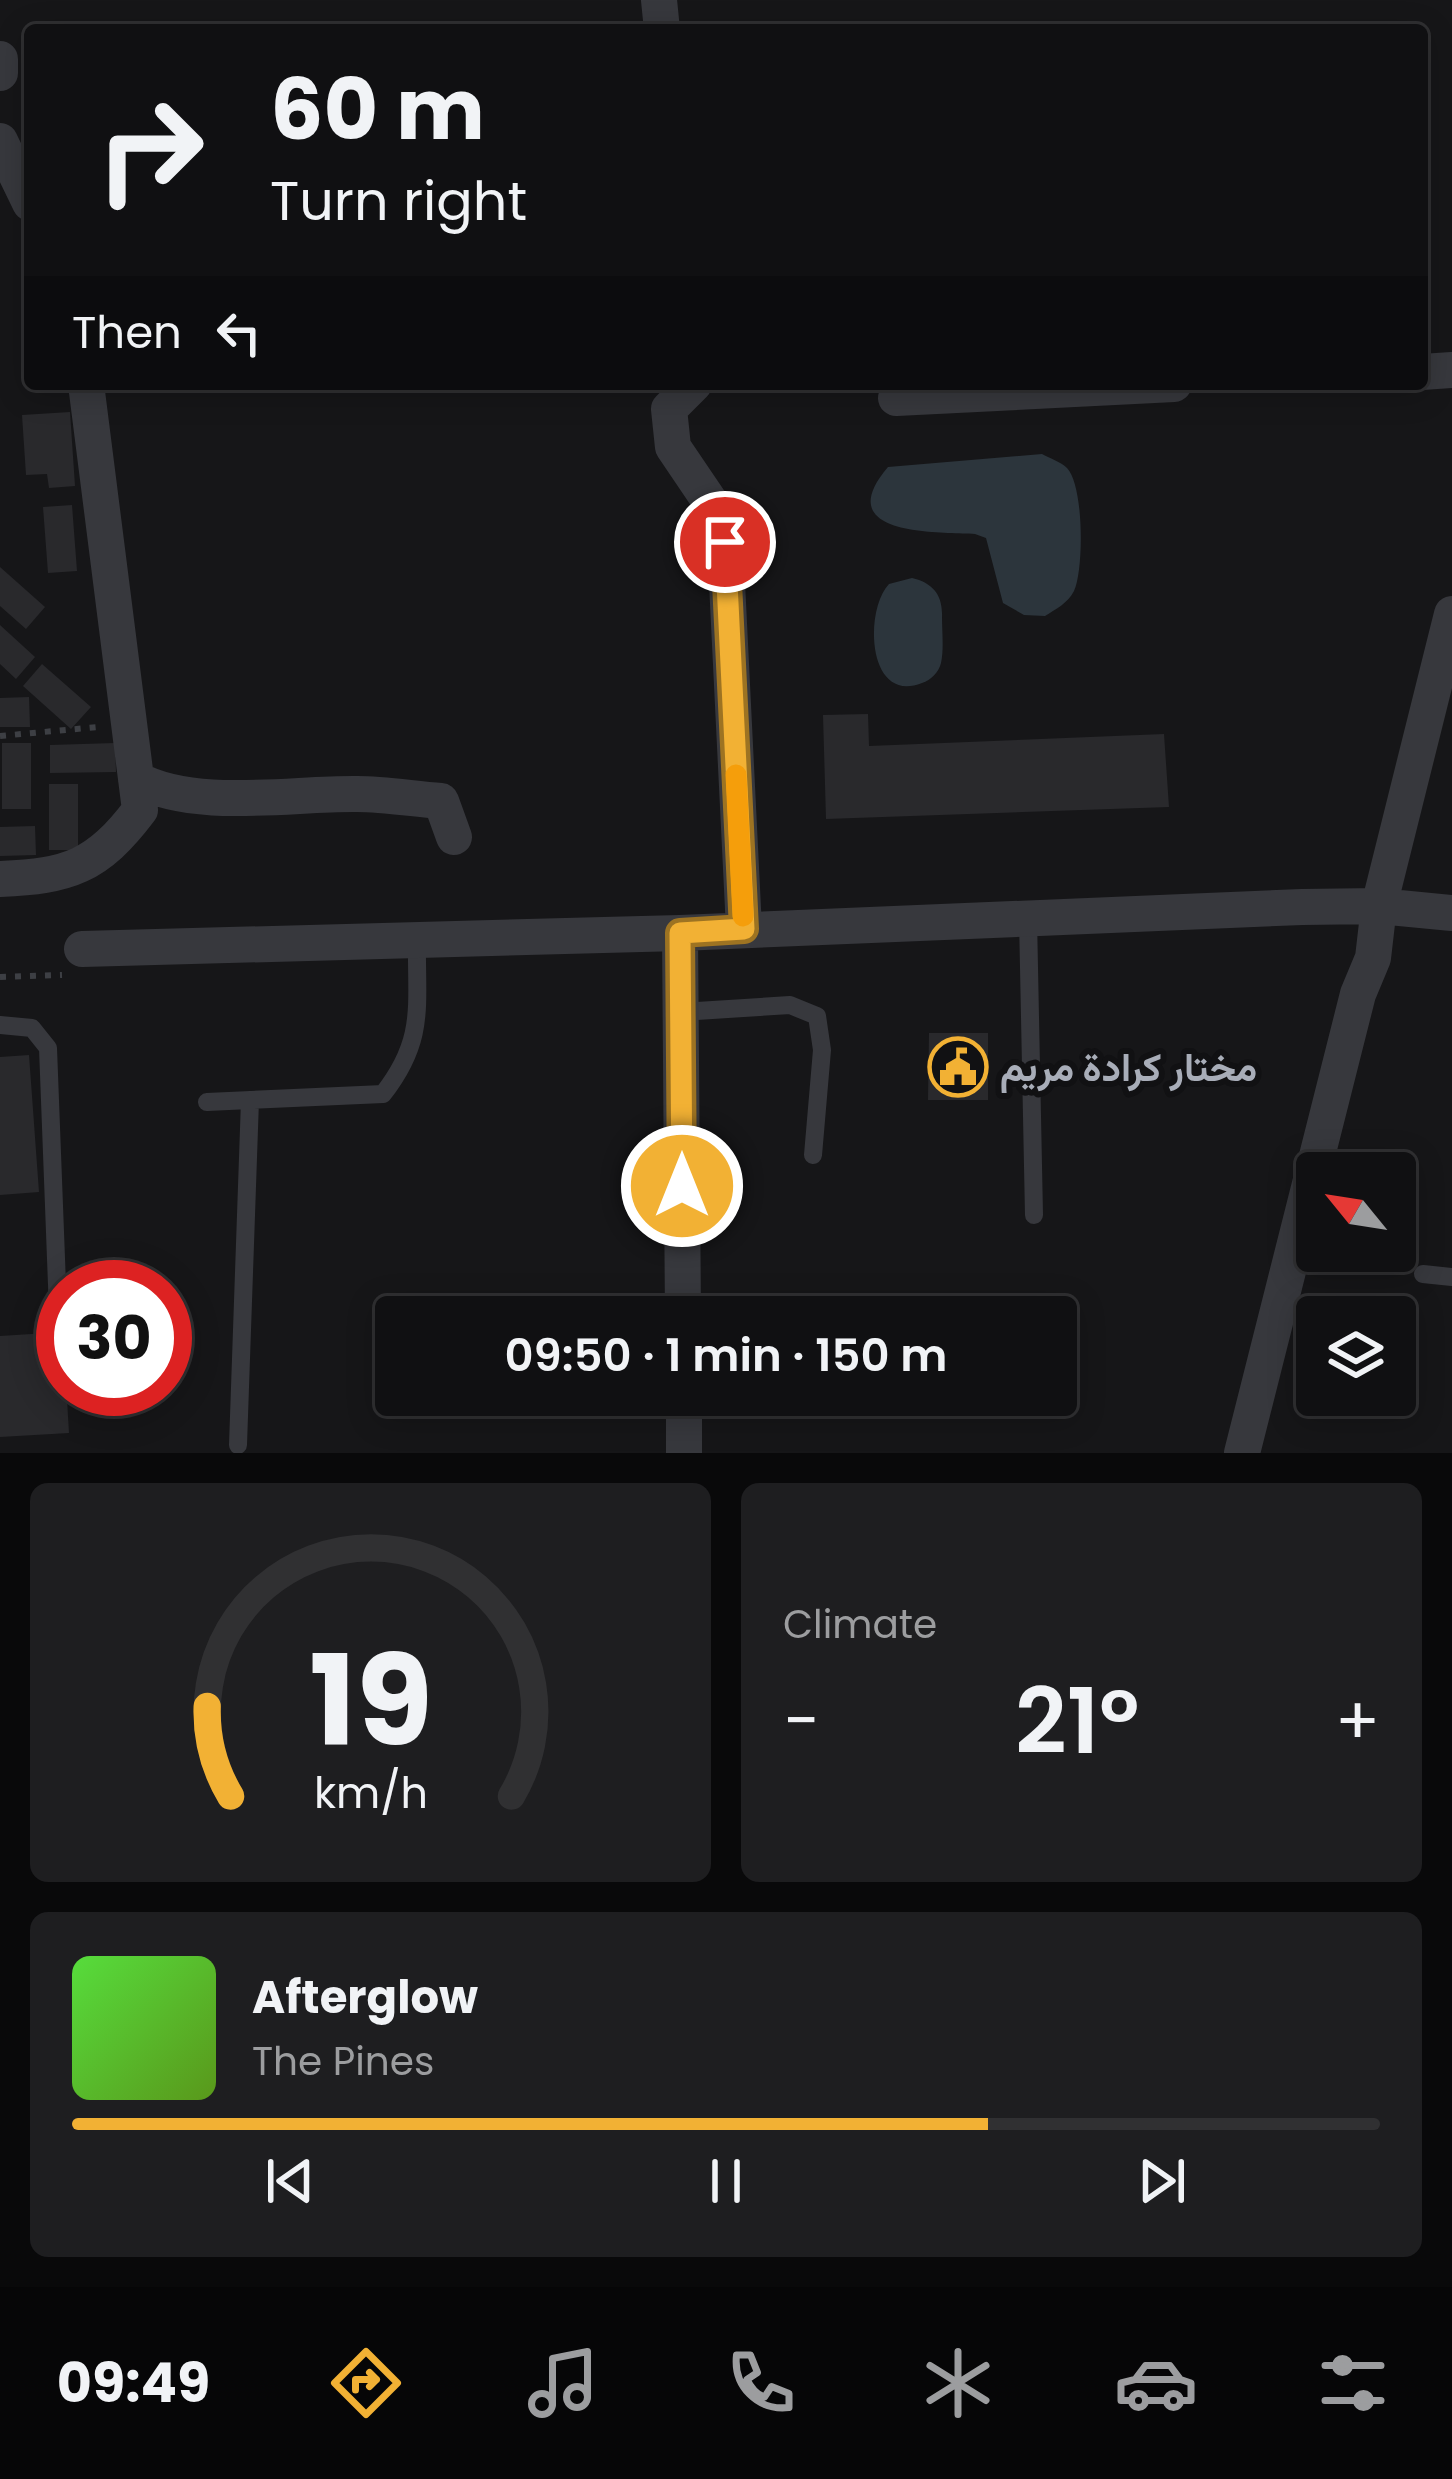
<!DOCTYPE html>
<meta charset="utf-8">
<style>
:root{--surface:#101012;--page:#1e1e20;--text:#f1f3f6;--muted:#9c9d9f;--line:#303032;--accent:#f2b134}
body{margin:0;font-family:Poppins,Vazirmatn,sans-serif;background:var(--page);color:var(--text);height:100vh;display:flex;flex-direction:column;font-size:45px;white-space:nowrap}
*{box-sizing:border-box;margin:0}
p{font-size:39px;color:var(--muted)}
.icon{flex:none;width:66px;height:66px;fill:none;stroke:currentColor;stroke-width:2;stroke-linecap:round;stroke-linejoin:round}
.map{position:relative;height:1453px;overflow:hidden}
.side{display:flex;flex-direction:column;gap:30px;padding:30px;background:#09090a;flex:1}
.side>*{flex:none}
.hud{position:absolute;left:24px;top:24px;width:1404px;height:366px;border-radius:12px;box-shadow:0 6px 30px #0003,0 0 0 3px var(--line);background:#101012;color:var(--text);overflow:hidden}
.needle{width:78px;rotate:300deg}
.controls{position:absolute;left:1296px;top:1152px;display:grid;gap:24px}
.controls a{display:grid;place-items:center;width:120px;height:120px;border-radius:12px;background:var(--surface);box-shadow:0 6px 30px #0003,0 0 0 3px var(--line);font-size:60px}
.speed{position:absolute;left:36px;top:1260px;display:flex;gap:24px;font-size:60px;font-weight:700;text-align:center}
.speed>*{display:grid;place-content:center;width:156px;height:156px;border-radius:50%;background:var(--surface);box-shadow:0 6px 30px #0003,0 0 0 3px var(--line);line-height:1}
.speed .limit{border:18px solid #d22;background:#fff;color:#111}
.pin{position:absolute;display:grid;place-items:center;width:102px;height:102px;color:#fff;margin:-51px;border:6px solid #fff;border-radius:50%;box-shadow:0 3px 12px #0007}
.me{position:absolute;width:132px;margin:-66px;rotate:0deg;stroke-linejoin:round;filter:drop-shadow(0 0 9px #0008)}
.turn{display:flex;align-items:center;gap:42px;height:252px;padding:0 48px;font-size:54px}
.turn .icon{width:156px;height:156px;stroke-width:2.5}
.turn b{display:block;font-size:84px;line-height:102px}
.then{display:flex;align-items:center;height:114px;padding:0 48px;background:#0003;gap:24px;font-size:45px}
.big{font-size:90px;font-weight:600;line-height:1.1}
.side .widget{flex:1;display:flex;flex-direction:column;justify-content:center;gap:18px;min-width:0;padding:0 42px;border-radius:18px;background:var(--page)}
.side .dial{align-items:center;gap:0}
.dial svg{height:312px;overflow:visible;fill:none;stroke:var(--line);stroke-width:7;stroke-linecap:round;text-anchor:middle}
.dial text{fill:var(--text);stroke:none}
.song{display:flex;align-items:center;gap:36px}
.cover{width:144px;height:144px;border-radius:18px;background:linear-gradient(135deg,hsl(110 70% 55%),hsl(90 70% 35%))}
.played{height:12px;border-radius:6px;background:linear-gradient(90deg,var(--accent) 70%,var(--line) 70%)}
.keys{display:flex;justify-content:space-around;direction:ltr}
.heat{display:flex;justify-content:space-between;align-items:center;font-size:66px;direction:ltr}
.side .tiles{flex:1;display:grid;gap:30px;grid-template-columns:1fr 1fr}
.widget:last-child{grid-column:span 2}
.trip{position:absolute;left:375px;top:1296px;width:702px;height:120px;border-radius:12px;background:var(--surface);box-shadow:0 6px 30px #0003,0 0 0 3px var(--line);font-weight:600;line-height:120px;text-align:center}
.dock{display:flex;height:192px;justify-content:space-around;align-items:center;background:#060607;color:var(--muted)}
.dock .icon{width:84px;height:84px}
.dock .active{color:var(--accent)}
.dock b{font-size:54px;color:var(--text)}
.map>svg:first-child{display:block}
.water{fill:#2c353c}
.building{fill:#29292c}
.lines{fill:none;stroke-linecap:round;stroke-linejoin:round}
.path{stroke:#3d3f44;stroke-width:6;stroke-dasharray:6 9;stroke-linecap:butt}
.lane{stroke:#37383d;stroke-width:18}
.street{stroke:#37383d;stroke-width:36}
.route-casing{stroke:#9d7322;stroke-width:30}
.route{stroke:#f2b134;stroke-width:21}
.slow{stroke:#f59e0b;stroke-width:21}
.labels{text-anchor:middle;stroke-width:12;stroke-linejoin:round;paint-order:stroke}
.poi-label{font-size:39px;font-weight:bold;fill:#a8adb8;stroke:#111113;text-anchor:start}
</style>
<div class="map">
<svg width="1452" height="1453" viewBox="0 0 1452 1453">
<rect width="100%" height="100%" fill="#161618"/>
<path class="water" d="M1042 454C1049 458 1061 462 1067 468 1084 486 1084 569 1074 591 1068 603 1056 609 1045 616L1024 615 1003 603 986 538 975 534C936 532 829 536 888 467Z
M912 578C933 583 943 595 942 617 942 631 944 650 941 663 939 672 931 680 922 683 867 705 864 610 889 584Z"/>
<path class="building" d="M70 412 75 486 49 488 47 474 26 475 22 415Z
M72 505 77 571 48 573 43 507Z
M0 567 45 607 26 629 0 606Z
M0 625 35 657 16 679 0 664Z
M42 664 91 707 71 729 23 686Z
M29 697 30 727H0V698Z
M868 714 869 746 1164 734 1169 807 826 819 823 715Z
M2 743H31V809H2Z
M115 743 116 772 50 773V745Z
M49 784H78V850H49Z
M35 826 36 855 0 856V827Z
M929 1033H988V1100H928Z
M29 1055 39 1192 0 1195V1057Z
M63 1332 69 1433 0 1437V1336Z"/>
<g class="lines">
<path class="path" d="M0 736 98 727
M0 977 62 975"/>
<path class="lane" d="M1028 918 1034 1215
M681 1012 790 1005 817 1016 822 1050 813 1155
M0 1025 32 1028 48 1048 58 1311
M207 1102 383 1094C426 1039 416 1006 417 940
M1423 1274 1452 1277
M238 1445 250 1100"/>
<path class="street" d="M659 0 662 30
M0 59V73
M0 141 30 203
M1422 372 1452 370
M694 384 669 409 673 447 715 509 725 542 744 929
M896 398 1174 384
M136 779C195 811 291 793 357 794 385 794 413 799 441 801L454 837
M0 879C69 876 97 867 140 810L86 384
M680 933 683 1317
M82 949 680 933 1302 907 1379 906 1452 913
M684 1395V1453
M1242 1453 1358 994 1373 958 1379 906 1452 614"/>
</g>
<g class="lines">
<defs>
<path id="route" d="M682 1186 680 933 744 929 725 542"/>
</defs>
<use href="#route" class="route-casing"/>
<use href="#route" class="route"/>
<path class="slow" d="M736 775 743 916"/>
</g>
<defs>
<symbol id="civic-ring" viewBox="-11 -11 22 22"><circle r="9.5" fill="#111113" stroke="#f2b134" stroke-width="1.5"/><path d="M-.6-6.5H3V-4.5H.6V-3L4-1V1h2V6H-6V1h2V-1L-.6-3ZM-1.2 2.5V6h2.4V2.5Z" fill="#f2b134"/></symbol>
</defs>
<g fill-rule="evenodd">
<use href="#civic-ring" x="925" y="1034" width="66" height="66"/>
</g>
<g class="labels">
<g class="poi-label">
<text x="1000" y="1081">مختار كرادة مريم</text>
</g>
</g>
</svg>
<div class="controls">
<a><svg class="needle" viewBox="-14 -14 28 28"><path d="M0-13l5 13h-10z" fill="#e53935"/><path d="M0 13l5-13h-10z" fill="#9c9d9f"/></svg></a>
<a><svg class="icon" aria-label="layers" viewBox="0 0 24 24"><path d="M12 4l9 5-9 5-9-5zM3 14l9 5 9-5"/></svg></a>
</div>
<div class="speed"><div class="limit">30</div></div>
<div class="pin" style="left:725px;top:542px;background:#d93025"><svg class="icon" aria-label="arrive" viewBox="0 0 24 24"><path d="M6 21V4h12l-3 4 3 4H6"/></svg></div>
<svg class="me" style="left:682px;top:1186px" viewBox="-20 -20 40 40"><circle r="17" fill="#f2b134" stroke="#fff" stroke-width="3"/><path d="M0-11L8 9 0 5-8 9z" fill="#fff"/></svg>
<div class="trip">09:50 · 1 min · 150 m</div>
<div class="hud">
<div class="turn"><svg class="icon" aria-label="right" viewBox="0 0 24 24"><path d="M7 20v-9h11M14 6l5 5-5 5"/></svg><div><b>60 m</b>Turn right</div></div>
<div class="then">Then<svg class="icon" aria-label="left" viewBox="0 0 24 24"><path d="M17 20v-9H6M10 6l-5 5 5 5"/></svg></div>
</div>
</div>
<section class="side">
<div class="tiles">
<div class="widget dial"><svg viewBox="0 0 100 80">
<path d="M14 69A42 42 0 1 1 86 69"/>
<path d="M14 69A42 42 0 0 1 8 46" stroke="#f2b134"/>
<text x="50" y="56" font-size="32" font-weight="700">19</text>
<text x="50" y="72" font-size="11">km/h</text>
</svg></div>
<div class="widget"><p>Climate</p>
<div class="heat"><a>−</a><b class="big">21°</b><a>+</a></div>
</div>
<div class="widget">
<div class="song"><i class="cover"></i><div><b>Afterglow</b><p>The Pines</p></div></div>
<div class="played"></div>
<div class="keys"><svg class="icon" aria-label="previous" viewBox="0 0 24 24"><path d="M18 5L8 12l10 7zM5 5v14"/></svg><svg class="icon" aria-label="pause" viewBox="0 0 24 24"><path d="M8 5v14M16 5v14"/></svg><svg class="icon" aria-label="next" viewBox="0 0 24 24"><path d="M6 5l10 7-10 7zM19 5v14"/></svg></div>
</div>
</div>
</section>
<nav class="dock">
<b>09:49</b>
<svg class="icon active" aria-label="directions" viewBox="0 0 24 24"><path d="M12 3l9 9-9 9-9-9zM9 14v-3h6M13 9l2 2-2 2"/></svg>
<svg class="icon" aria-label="music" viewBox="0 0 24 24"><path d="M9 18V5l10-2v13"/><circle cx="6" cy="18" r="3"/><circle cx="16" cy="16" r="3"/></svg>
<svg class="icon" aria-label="phone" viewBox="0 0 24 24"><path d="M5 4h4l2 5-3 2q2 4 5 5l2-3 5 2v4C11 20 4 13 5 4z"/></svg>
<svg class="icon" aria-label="climate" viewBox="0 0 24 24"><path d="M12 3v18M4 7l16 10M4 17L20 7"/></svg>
<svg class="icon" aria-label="car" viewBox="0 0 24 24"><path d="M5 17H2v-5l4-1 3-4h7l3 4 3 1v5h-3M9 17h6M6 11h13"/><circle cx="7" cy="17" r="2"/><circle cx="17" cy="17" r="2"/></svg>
<svg class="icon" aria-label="filters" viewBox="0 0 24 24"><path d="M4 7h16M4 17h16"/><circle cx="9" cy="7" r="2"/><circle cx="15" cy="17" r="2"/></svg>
</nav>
